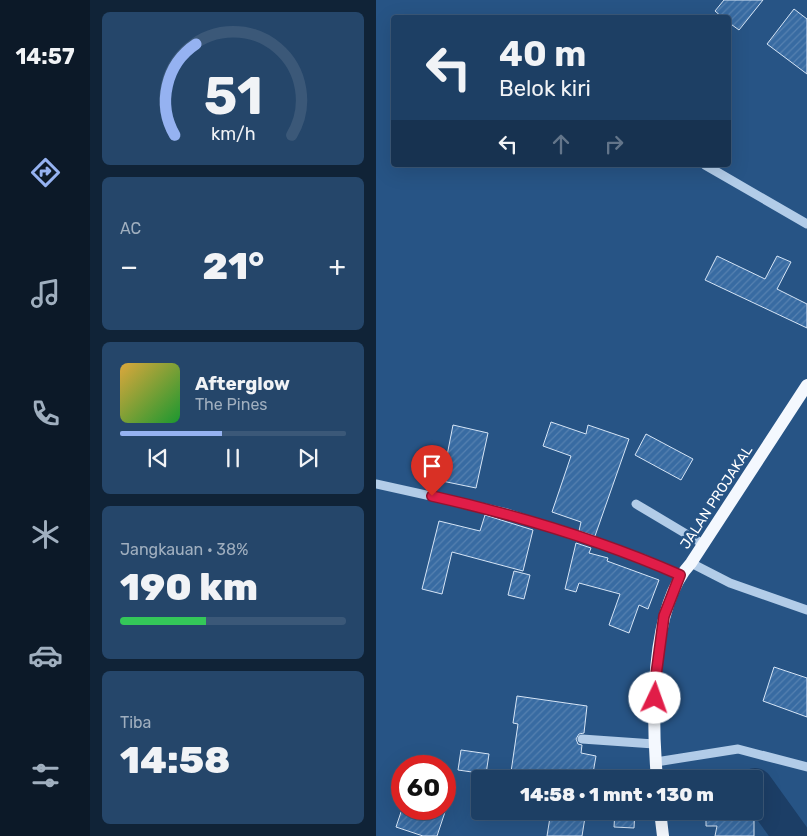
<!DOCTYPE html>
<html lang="id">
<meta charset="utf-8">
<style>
:root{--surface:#1d3f64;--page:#25466a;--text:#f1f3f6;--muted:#a0afbf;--line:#3b5878;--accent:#95b2f1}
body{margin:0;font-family:Rubik,sans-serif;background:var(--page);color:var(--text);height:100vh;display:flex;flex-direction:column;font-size:19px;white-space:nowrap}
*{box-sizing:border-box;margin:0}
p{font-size:16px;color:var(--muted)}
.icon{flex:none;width:28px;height:28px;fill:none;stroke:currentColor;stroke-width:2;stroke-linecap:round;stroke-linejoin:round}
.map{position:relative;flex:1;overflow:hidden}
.side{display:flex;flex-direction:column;gap:12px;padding:12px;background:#102337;width:286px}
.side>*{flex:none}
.guide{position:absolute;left:15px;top:15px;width:340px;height:152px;border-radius:5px;box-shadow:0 5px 20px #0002,0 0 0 1px var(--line);background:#1d3f64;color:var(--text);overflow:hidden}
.speed{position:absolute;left:15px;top:755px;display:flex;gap:10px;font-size:25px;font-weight:700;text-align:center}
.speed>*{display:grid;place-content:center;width:65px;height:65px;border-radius:50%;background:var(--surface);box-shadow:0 5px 20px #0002,0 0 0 1px var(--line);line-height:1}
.speed .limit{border:8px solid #d22;background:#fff;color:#111}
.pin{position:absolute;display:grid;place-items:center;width:42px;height:42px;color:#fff;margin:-51px -21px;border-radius:50% 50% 50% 0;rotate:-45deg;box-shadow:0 0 5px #0007}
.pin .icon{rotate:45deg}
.me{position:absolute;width:55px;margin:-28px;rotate:3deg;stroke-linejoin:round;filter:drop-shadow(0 0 4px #0008)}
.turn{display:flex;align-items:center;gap:18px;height:105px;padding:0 25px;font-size:22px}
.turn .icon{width:65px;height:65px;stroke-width:2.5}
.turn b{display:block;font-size:35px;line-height:42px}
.lanes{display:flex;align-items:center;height:48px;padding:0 25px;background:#0003;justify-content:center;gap:25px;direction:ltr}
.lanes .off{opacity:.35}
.big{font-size:38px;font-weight:800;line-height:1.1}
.side .tile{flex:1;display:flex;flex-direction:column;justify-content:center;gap:8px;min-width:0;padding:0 18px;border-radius:8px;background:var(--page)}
.side .dial{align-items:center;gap:0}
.dial svg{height:130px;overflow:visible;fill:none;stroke:var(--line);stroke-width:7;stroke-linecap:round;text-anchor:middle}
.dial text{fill:var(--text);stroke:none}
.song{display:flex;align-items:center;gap:15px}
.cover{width:60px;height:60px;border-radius:8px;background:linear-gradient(135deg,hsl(40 70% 55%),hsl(130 70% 35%))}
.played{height:5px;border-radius:2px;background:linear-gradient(90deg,var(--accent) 45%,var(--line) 45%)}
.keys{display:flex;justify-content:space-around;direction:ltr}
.heat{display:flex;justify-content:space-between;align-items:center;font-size:28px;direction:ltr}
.charge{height:8px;border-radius:4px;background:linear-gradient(90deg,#34c759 38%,var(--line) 0)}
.trip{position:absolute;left:95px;top:770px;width:292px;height:50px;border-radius:5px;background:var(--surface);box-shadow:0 5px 20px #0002,0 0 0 1px var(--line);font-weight:800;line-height:50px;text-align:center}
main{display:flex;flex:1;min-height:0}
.tab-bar{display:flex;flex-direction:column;width:90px;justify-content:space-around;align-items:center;background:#0c1928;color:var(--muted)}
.tab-bar .icon{width:35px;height:35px}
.tab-bar .on{color:var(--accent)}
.tab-bar b{font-size:22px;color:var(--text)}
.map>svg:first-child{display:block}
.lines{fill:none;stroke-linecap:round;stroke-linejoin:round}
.river{stroke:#1c3e66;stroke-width:36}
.building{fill:url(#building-hatch);stroke:#d6e5f6}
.minor{stroke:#b2cce8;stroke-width:9}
.major{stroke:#f4f8fe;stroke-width:12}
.route-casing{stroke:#92132f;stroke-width:12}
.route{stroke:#e11d48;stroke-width:9}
.labels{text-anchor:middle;stroke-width:5;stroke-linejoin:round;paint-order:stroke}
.street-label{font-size:14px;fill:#fff;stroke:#275485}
</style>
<main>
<nav class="tab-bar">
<b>14:57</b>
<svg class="icon on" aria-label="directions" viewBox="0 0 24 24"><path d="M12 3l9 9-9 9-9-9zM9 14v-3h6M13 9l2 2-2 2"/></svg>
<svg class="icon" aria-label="music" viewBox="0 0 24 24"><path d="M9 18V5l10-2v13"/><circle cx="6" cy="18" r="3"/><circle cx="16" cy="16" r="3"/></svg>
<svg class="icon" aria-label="phone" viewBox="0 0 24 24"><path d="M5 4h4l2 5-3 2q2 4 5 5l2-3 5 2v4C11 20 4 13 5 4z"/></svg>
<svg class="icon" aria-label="climate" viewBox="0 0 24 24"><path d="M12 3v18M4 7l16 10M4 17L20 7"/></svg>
<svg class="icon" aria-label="car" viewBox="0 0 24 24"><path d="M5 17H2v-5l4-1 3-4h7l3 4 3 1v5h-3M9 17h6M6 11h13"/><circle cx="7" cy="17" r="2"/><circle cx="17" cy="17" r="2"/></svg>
<svg class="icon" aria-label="filters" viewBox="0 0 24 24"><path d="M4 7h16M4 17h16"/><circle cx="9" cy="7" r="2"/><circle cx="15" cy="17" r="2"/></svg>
</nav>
<section class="side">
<div class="tile dial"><svg viewBox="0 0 100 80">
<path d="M14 69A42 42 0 1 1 86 69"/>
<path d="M14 69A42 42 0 0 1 27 13" stroke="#95b2f1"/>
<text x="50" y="56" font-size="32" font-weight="700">51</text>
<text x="50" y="72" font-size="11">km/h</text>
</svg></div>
<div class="tile"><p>AC</p>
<div class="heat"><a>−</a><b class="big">21°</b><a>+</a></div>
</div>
<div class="tile">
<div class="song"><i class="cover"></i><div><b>Afterglow</b><p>The Pines</p></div></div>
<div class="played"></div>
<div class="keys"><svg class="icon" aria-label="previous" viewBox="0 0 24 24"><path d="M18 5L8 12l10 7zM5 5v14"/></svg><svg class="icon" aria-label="pause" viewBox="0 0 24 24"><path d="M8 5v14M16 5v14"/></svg><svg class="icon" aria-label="next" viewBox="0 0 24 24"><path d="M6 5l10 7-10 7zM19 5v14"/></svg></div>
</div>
<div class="tile"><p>Jangkauan · 38%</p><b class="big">190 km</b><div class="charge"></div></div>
<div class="tile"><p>Tiba</p><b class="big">14:58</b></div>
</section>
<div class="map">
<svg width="431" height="836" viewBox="0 0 431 836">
<defs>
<pattern id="building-hatch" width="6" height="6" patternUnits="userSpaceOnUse" patternTransform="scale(1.25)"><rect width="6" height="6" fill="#386ba2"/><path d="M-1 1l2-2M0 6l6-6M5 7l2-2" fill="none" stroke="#5681b0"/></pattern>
</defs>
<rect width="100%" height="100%" fill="#275485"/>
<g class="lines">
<path class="river" d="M379 786 415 836"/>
</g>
<path class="building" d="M348 0H387L363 30 352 22V18H347L339 11Z
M418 9 431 19V74L391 44Z
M341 256 389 279 401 256 415 262 401 289 431 304V328L329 280Z
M175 422 210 434 212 425 253 439 219 536 203 531 205 522 176 512 195 456 167 446Z
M77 425 112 433 100 488 66 481Z
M270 434 317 459 305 480 259 455Z
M109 515 157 530 147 571 76 552 66 594 46 589 63 521 104 531Z
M200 543 215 548 213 553 232 558 231 561 283 580 272 609 263 605 253 633 233 625 244 594 203 583 200 592 189 589Z
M138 571 154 575 148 599 132 595Z
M398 667 431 678V717L387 701Z
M141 696 211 706 208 733 203 734 200 739 202 744 206 745 205 753 220 756 216 779H179L135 772 142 724 137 723Z
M85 750 113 754 110 774 82 770Z
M26 809H70L61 836H47L20 827Z
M175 811H210L206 836H171Z
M239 811H259L258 828 238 827Z
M330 811H378V836H339L341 826H330Z"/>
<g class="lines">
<path class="minor" d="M329 165 431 224
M0 484 131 513 268 559 304 575
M260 504 327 544
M315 563 354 583 431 610
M206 739 278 744
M280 762 362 749 431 767"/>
<path class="major" d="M281 779C276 719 273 608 315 563L431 385
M284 811 287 836"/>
</g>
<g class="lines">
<defs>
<path id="route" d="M56 496C141 515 224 540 304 575L288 616 279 683V698"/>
</defs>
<use href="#route" class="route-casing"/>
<use href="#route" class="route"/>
</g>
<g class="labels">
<g class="street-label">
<text transform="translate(340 497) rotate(-57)" y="5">JALAN PROJAKAL</text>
</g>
</g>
</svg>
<div class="speed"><div class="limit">60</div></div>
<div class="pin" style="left:56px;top:496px;background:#d93025"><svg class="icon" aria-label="arrive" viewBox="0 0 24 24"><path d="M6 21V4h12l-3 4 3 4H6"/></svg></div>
<svg class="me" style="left:279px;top:698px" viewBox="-20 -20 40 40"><circle r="19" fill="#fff"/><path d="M0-13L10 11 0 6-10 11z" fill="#e11d48"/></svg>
<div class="trip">14:58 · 1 mnt · 130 m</div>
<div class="guide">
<div class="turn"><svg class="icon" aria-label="left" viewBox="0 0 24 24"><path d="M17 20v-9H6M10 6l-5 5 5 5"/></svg><div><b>40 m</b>Belok kiri</div></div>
<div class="lanes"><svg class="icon" aria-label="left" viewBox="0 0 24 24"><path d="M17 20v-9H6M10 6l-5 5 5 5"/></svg><svg class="icon off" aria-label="ahead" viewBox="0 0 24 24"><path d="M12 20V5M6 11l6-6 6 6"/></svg><svg class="icon off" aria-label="right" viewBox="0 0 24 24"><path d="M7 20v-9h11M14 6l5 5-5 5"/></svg></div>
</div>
</div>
</main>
